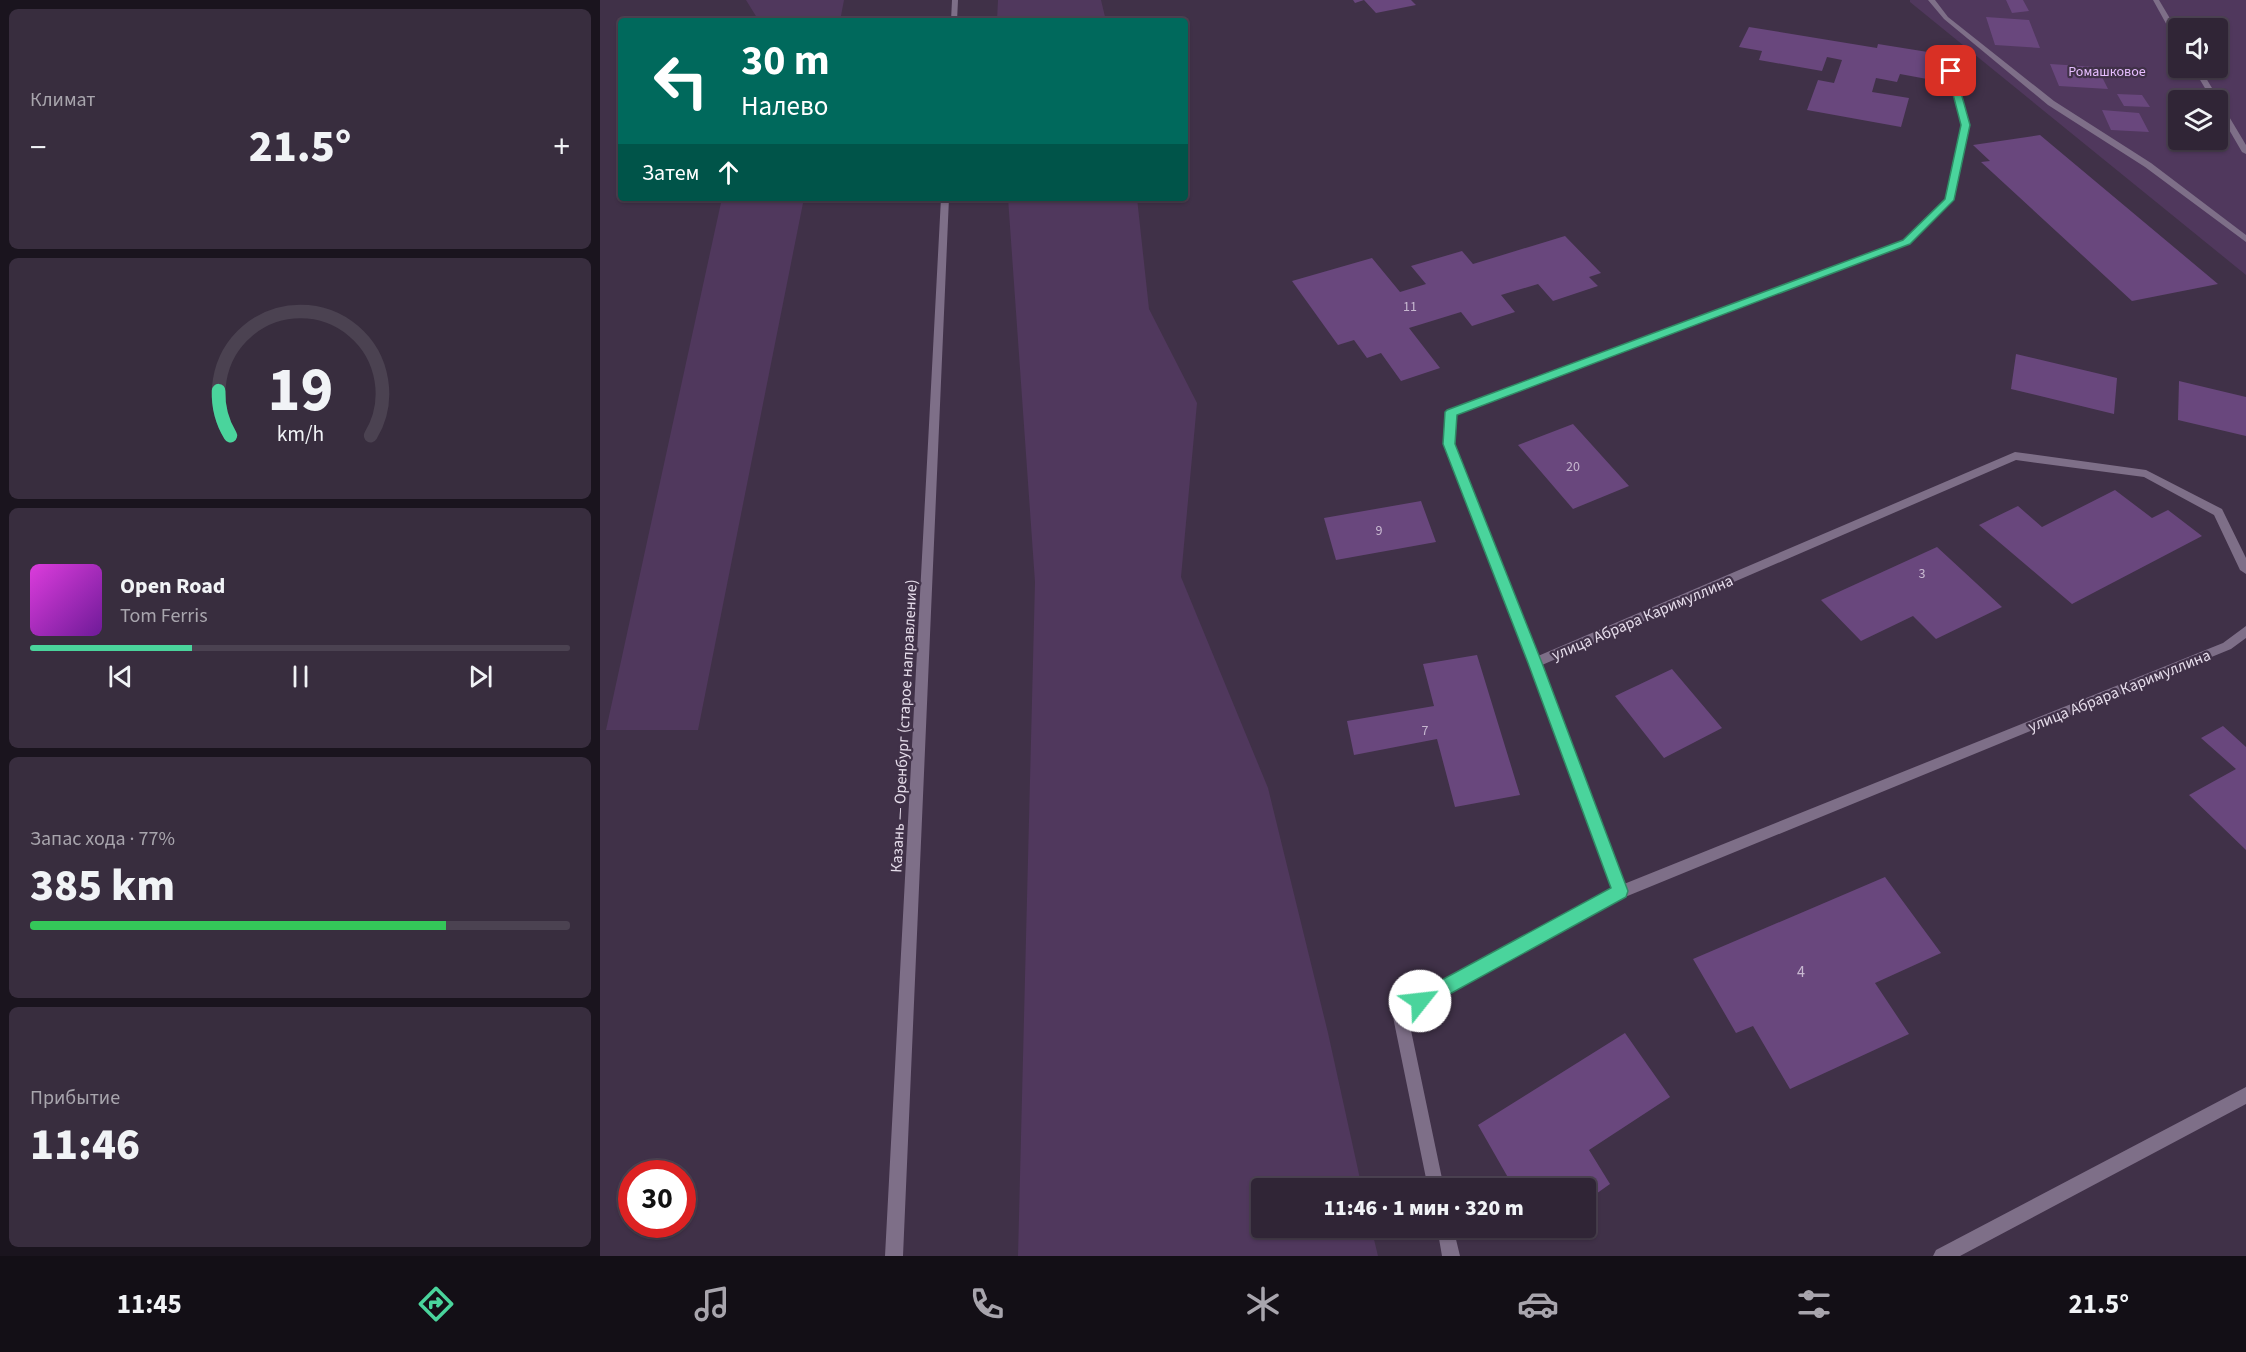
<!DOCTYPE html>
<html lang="ru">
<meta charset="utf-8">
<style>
:root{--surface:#302536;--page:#382d3e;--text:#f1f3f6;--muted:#a8a5ad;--line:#4b4251;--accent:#4ad49c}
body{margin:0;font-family:"Source Sans 3",sans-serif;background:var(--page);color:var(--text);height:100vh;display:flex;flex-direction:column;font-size:22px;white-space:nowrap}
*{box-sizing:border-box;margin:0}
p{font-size:20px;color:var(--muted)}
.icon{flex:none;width:33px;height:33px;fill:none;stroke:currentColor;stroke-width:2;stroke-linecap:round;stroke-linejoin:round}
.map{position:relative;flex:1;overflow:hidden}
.sheet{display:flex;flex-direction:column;gap:9px;padding:9px;background:#1a141e;width:600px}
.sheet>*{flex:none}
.guide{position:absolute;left:18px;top:18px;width:570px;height:183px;border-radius:6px;box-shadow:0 2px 4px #0004,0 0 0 2px var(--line);background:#00695c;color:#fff;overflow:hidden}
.controls{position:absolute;left:1568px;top:18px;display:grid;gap:12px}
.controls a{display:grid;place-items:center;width:60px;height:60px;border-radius:6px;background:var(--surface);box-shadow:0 2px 4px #0004,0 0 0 2px var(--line);font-size:30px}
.speed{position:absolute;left:18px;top:1160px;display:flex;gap:12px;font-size:30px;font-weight:700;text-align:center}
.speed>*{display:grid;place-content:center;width:78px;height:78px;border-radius:50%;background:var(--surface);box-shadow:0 2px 4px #0004,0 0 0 2px var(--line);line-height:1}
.speed .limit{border:9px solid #d22;background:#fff;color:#111}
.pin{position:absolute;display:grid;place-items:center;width:51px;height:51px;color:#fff;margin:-26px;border-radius:12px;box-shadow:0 3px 9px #0006}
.me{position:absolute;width:66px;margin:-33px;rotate:61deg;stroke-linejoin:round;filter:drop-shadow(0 0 4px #0008)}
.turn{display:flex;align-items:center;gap:21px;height:126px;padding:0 24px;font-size:27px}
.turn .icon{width:78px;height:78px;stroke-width:2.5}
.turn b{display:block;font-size:42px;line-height:51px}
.then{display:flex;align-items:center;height:57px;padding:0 24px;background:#0003;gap:12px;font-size:22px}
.big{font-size:45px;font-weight:800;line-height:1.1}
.sheet .tile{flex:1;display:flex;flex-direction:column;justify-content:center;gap:9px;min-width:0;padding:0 21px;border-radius:9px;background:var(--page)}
.sheet .dial{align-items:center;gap:0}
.dial svg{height:156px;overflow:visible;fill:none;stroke:var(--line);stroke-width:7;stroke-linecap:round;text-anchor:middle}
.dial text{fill:var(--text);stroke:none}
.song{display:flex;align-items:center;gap:18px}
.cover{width:72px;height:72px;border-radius:9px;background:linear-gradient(135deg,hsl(300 70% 55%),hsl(280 70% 35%))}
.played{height:6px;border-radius:3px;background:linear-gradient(90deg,var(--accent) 30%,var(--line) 30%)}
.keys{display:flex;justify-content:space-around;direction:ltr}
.heat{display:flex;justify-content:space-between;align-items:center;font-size:33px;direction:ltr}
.charge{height:9px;border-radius:4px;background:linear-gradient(90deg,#34c759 77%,var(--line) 0)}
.trip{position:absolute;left:651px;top:1178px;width:345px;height:60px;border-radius:6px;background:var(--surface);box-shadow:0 2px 4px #0004,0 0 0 2px var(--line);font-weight:800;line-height:60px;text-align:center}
.tabs{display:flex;height:96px;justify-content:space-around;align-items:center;background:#130f16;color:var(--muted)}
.tabs .icon{width:42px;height:42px}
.tabs .selected{color:var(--accent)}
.tabs b{font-size:27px;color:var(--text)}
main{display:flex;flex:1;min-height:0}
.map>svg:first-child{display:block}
.green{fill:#50385d;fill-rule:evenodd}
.building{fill:#69477d}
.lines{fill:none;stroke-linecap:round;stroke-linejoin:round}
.lane{fill:#7e6f88;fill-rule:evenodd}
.street{fill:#7e6f88;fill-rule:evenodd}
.route{fill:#4ad49c;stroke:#308a65;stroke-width:1.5}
.labels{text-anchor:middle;stroke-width:4.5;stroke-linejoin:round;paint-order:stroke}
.far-park-label{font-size:14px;fill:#e7beff;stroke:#403148}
.number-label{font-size:14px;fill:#c7b8d0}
.street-label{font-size:16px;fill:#e6ddeb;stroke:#403148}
.near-number-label{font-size:16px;fill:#c7b8d0}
</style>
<main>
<section class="sheet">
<div class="tile"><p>Климат</p>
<div class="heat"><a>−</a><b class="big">21.5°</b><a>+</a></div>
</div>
<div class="tile dial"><svg viewBox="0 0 100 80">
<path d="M14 69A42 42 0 1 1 86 69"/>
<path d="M14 69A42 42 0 0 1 8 46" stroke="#4ad49c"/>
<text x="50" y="56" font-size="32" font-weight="700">19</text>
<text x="50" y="72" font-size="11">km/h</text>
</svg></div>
<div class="tile">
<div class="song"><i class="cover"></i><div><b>Open Road</b><p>Tom Ferris</p></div></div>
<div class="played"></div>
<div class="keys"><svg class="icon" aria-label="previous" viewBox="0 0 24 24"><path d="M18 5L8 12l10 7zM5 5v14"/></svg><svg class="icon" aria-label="pause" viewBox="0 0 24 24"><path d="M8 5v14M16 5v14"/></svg><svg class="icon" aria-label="next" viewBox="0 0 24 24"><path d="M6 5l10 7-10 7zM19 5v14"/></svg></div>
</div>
<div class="tile"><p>Запас хода · 77%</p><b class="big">385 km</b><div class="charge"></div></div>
<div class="tile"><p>Прибытие</p><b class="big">11:46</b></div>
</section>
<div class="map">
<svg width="1646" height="1256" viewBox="0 0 1646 1256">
<rect width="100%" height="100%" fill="#403148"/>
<path class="green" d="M146 0H244L240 21H159Z
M398 0H501L506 21H397Z
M1310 0H1646V275L1310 2ZM1578 28H1617V68H1578ZM1578 100H1617V140H1578Z
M122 198H204L98 730H6Z
M408 198H537L549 309 597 403 581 577 668 788 728 1033 762 1188H662V1227H771L778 1256H418L435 582Z"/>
<path class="building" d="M753 0H811L816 5 776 13 764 0 755 3Z
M1406 0H1423L1429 11 1412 13Z
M1386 17 1429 20 1440 48 1395 45Z
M1149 27 1277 48 1278 44 1334 53 1327 79 1300 74 1297 82 1276 78 1272 92 1309 98 1301 127 1207 110 1218 80 1234 83 1242 60 1227 57 1222 71 1159 60 1162 51 1139 47Z
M1450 64 1497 67 1508 89 1459 86Z
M1517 94 1542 95 1550 107 1524 106Z
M1502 110 1539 113 1549 132 1511 130Z
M1440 135 1618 284 1532 301 1381 162 1390 161 1373 145Z
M965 236 1001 273 989 277 998 286 953 301 938 284 901 295 915 312 872 326 861 312 809 328 840 368 801 381 781 353 767 358 754 340 738 345 692 281 772 258 800 292 826 284 811 266 862 251 873 264Z
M1416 354 1517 378 1514 414 1411 389Z
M1579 381 1646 397V436L1578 420Z
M973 424 1029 486 973 509 918 445Z
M1515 490 1552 518 1568 510 1602 536 1472 604 1379 525 1418 506 1442 527Z
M821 501 836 542 736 560 724 518Z
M1337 547 1402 607 1336 639 1313 616 1261 641 1221 600Z
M877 655 920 795 855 807 837 739 754 755 747 721 834 706 823 664Z
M1072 669 1122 728 1064 758 1015 696Z
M1623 726 1646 747V850L1589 795 1636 769 1601 738Z
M1285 877 1341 953 1275 983 1309 1034 1190 1089 1153 1026 1136 1033 1093 959Z
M1025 1033 1070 1097 989 1150 1010 1184 986 1201V1188H914L878 1125Z"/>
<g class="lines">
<path class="lane" d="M1328 0H1335L1348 17 1454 101 1551 163 1646 235V242L1545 167 1448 105 1344 19Z
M1553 0H1559L1578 32V40L1574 38Z
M1593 68H1600L1646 145V154L1642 152 1617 109V100H1612Z
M1646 1087V1104L1360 1256H1333L1336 1250Z"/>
<path class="street" d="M352 0H358L357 21H351Z
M1343 51 1350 53 1369 125 1353 200 1310 244 856 414 854 444 938 656 1415 452 1546 470 1622 509 1646 558V574L1640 570 1614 515 1544 477 1416 460 942 665 1024 884 1623 643 1646 626V638L1631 649 1025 897 808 1016 844 1188H828L792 1012 795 1007 1012 889 929 663 844 444 846 412 847 410 1304 240 1345 199 1361 125Z
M341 198H349L303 1256H285Z
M837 1227H853L860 1256H842Z"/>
</g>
<path class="route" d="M1351 68 1355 71 1370 125 1354 200 1310 244 857 415 855 444 942 663 1028 891 1026 897 826 1007 820 1010 814 1007 812 1001 814 995 1011 888 928 663 843 444 845 412 847 410 1303 240 1345 199 1361 125 1347 71Z"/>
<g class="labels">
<g class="far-park-label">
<text x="1507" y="76">Ромашковое</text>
</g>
<g class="number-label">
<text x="810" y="311">11</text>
<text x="973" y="471">20</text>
<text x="779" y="535">9</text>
<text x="1322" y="578">3</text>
<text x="825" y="735">7</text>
</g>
<g class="street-label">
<text transform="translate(1042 617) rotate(-23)" y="6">улица Абрара Каримуллина</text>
<text transform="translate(1519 690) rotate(-22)" y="6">улица Абрара Каримуллина</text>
<text transform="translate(303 726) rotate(-87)" y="6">Казань — Оренбург (старое направление)</text>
</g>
<g class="near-number-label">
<text x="1201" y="977">4</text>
</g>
</g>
</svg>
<div class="controls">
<a><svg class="icon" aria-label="sound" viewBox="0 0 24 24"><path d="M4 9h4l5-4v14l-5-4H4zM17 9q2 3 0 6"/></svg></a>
<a><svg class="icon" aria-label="layers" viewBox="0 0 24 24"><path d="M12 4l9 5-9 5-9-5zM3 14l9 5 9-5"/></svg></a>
</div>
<div class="speed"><div class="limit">30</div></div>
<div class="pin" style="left:1351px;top:71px;background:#d93025"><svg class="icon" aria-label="arrive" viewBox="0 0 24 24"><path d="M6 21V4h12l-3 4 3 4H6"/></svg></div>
<svg class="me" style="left:820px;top:1001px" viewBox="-20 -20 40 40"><circle r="19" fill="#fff"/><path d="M0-13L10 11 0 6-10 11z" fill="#4ad49c"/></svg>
<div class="trip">11:46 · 1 мин · 320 m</div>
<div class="guide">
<div class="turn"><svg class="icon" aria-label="left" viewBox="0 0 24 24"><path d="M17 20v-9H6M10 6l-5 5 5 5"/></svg><div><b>30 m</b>Налево</div></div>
<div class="then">Затем<svg class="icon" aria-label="ahead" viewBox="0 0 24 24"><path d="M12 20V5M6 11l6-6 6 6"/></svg></div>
</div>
</div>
</main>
<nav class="tabs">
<b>11:45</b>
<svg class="icon selected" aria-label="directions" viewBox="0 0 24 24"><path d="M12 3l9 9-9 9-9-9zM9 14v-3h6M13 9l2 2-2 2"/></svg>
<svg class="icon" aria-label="music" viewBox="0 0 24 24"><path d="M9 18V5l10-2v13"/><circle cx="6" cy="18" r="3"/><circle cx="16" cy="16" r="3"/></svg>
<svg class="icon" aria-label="phone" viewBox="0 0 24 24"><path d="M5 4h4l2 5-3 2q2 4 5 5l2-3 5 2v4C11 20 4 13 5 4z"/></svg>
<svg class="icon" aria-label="climate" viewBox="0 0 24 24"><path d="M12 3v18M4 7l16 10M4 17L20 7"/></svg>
<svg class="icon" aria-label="car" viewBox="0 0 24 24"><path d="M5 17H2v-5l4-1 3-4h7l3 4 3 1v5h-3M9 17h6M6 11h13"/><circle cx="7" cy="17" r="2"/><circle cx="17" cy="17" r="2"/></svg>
<svg class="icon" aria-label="filters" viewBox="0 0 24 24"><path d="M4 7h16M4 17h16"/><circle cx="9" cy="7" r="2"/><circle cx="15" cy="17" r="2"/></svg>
<b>21.5°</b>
</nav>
